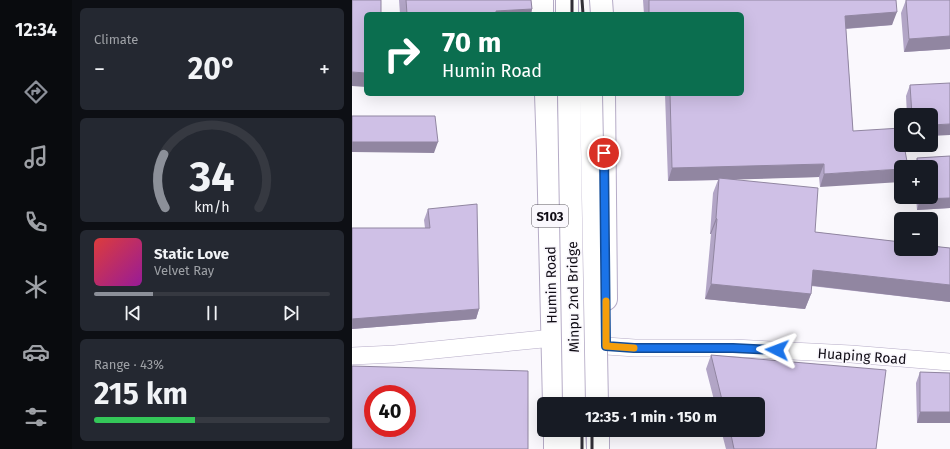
<!DOCTYPE html>
<meta charset="utf-8">
<style>
:root{--surface:#171b24;--page:#242831;--text:#f1f3f6;--muted:#9ea1a6;--line:#363941;--accent:#8c9099}
body{margin:0;font-family:"Fira Sans",sans-serif;background:var(--page);color:var(--text);height:100vh;display:flex;flex-direction:column;font-size:15px;white-space:nowrap}
*{box-sizing:border-box;margin:0}
p{font-size:13px;color:var(--muted)}
.icon{flex:none;width:22px;height:22px;fill:none;stroke:currentColor;stroke-width:2;stroke-linecap:round;stroke-linejoin:round}
.map{position:relative;flex:1;overflow:hidden}
.details{display:flex;flex-direction:column;gap:8px;padding:8px;background:#0d0f14;width:280px}
.details>*{flex:none}
.top-card{position:absolute;left:12px;top:12px;width:380px;height:84px;border-radius:6px;box-shadow:0 4px 16px #0002;background:#0b6e4f;color:#fff;overflow:hidden}
.controls{position:absolute;left:542px;top:108px;display:grid;gap:8px}
.controls a{display:grid;place-items:center;width:44px;height:44px;border-radius:6px;background:var(--surface);box-shadow:0 4px 16px #0002;font-size:20px}
.speed{position:absolute;left:12px;top:385px;display:flex;gap:8px;font-size:20px;font-weight:700;text-align:center}
.speed>*{display:grid;place-content:center;width:52px;height:52px;border-radius:50%;background:var(--surface);box-shadow:0 4px 16px #0002;line-height:1}
.speed .limit{border:6px solid #d22;background:#fff;color:#111}
.pin{position:absolute;display:grid;place-items:center;width:34px;height:34px;color:#fff;margin:-17px;border:2px solid #fff;border-radius:50%;box-shadow:0 1px 4px #0007}
.me{position:absolute;width:44px;margin:-22px;rotate:273deg;stroke-linejoin:round;filter:drop-shadow(0 0 3px #0008)}
.turn{display:flex;align-items:center;gap:14px;height:84px;padding:0 12px;font-size:18px}
.turn .icon{width:52px;height:52px;stroke-width:2.5}
.turn b{display:block;font-size:28px;line-height:34px}
.big{font-size:30px;font-weight:700;line-height:1.1}
.details .widget{flex:1;display:flex;flex-direction:column;justify-content:center;gap:6px;min-width:0;padding:0 14px;border-radius:6px;background:var(--page)}
.details .dial{align-items:center;gap:0}
.dial svg{height:104px;overflow:visible;fill:none;stroke:var(--line);stroke-width:7;stroke-linecap:round;text-anchor:middle}
.dial text{fill:var(--text);stroke:none}
.song{display:flex;align-items:center;gap:12px}
.cover{width:48px;height:48px;border-radius:6px;background:linear-gradient(135deg,hsl(0 70% 55%),hsl(300 70% 35%))}
.played{height:4px;border-radius:2px;background:linear-gradient(90deg,var(--accent) 25%,var(--line) 25%)}
.keys{display:flex;justify-content:space-around;direction:ltr}
.heat{display:flex;justify-content:space-between;align-items:center;font-size:22px;direction:ltr}
.charge{height:6px;border-radius:3px;background:linear-gradient(90deg,#34c759 43%,var(--line) 0)}
.trip{position:absolute;left:185px;top:397px;width:228px;height:40px;border-radius:6px;background:var(--surface);box-shadow:0 4px 16px #0002;font-weight:700;line-height:40px;text-align:center}
main{display:flex;flex:1;min-height:0}
.dock{display:flex;flex-direction:column;width:72px;justify-content:space-around;align-items:center;background:#090b0e;color:var(--muted)}
.dock .icon{width:28px;height:28px}
.dock .current{color:var(--accent)}
.dock b{font-size:18px;color:var(--text)}
.map>svg:first-child{display:block}
.lines{fill:none;stroke-linecap:round;stroke-linejoin:round}
.minor-casing{stroke:#b6acc7;stroke-width:18}
.major-casing{stroke:#b6acc7;stroke-width:24}
.minor{stroke:#fff;stroke-width:17}
.major{stroke:#fff;stroke-width:22}
.rail{stroke:#322f37;stroke-width:3}
.major-bridge-casing{stroke:#b6acc7;stroke-width:24;stroke-linecap:butt}
.major-bridge{stroke:#fff;stroke-width:22}
.wall{fill:#b2a5c6}
.shaded-wall{fill:#9186a1}
.building{fill:#cfc0e6;stroke:#9186a1;fill-rule:evenodd}
.route-casing{stroke:#114b97;stroke-width:10}
.route{stroke:#1a73e8;stroke-width:7}
.slow{stroke:#f59e0b;stroke-width:7}
.labels{text-anchor:middle;stroke-width:3.5;stroke-linejoin:round;paint-order:stroke}
.shield{fill:#faf8fd;stroke:#56535b;stroke-width:1}
.shield-label{font-size:13px;font-weight:bold;fill:#100c15}
.street-label{font-size:14px;fill:#100c15;stroke:#faf8fd}
</style>
<main>
<nav class="dock">
<b>12:34</b>
<svg class="icon current" aria-label="directions" viewBox="0 0 24 24"><path d="M12 3l9 9-9 9-9-9zM9 14v-3h6M13 9l2 2-2 2"/></svg>
<svg class="icon" aria-label="music" viewBox="0 0 24 24"><path d="M9 18V5l10-2v13"/><circle cx="6" cy="18" r="3"/><circle cx="16" cy="16" r="3"/></svg>
<svg class="icon" aria-label="phone" viewBox="0 0 24 24"><path d="M5 4h4l2 5-3 2q2 4 5 5l2-3 5 2v4C11 20 4 13 5 4z"/></svg>
<svg class="icon" aria-label="climate" viewBox="0 0 24 24"><path d="M12 3v18M4 7l16 10M4 17L20 7"/></svg>
<svg class="icon" aria-label="car" viewBox="0 0 24 24"><path d="M5 17H2v-5l4-1 3-4h7l3 4 3 1v5h-3M9 17h6M6 11h13"/><circle cx="7" cy="17" r="2"/><circle cx="17" cy="17" r="2"/></svg>
<svg class="icon" aria-label="filters" viewBox="0 0 24 24"><path d="M4 7h16M4 17h16"/><circle cx="9" cy="7" r="2"/><circle cx="15" cy="17" r="2"/></svg>
</nav>
<section class="details">
<div class="widget"><p>Climate</p>
<div class="heat"><a>−</a><b class="big">20°</b><a>+</a></div>
</div>
<div class="widget dial"><svg viewBox="0 0 100 80">
<path d="M14 69A42 42 0 1 1 86 69"/>
<path d="M14 69A42 42 0 0 1 13 28" stroke="#8c9099"/>
<text x="50" y="56" font-size="32" font-weight="700">34</text>
<text x="50" y="72" font-size="11">km/h</text>
</svg></div>
<div class="widget">
<div class="song"><i class="cover"></i><div><b>Static Love</b><p>Velvet Ray</p></div></div>
<div class="played"></div>
<div class="keys"><svg class="icon" aria-label="previous" viewBox="0 0 24 24"><path d="M18 5L8 12l10 7zM5 5v14"/></svg><svg class="icon" aria-label="pause" viewBox="0 0 24 24"><path d="M8 5v14M16 5v14"/></svg><svg class="icon" aria-label="next" viewBox="0 0 24 24"><path d="M6 5l10 7-10 7zM19 5v14"/></svg></div>
</div>
<div class="widget"><p>Range · 43%</p><b class="big">215 km</b><div class="charge"></div></div>
</section>
<div class="map">
<svg width="598" height="449" viewBox="0 0 598 449">
<rect width="100%" height="100%" fill="#faf8fd"/>
<g class="lines">
<defs>
<path id="minor" d="M0 356 43 354 201 338 254 346 283 348H381L499 354 598 362"/>
<path id="major" d="M190 0V14
M215 0V14
M249 0 250 14
M194 94 196 152 202 404
M252 94 254 299
M203 430V449
M222 430 223 449
M246 430V449"/>
</defs>
<use href="#minor" class="minor-casing"/>
<use href="#major" class="major-casing"/>
<use href="#minor" class="minor"/>
<use href="#major" class="major"/>
<path class="rail" d="M220 0V14
M230 0 231 14
M222 94 229 404
M232 94 239 404
M230 430V449
M240 430V449"/>
<defs>
<path id="major-bridge" d="M217 94 222 404
M239 94 245 404"/>
</defs>
<use href="#major-bridge" class="major-bridge-casing"/>
<use href="#major-bridge" class="major-bridge"/>
</g>
<path class="wall" d="M47 0H179L180 9 179 14H48Z
M291 0H544L540 25 494 29 501 131 468 187 467 177 384 179 463 232 598 248V302L459 286V294L453 309 353 299 359 234H358L361 193 366 180 316 181 313 94H390V14H292Z
M554 0H598V49L552 52 549 13Z
M558 85 579 115H555L554 96Z
M598 156V208L565 210 564 197H579V167H562L565 158Z
M76 209 127 309 124 319 0 329V228H73L72 220Z
M359 355 524 449H374L369 430H406V404H363L354 369Z
M568 372 598 373V423H565L564 383Z"/>
<path class="shaded-wall" d="M180 9 179 14H143L144 11Z
M545 12 540 25 488 29 493 16Z
M598 36V49L552 52 557 39Z
M0 72 14 73V87L0 86Z
M598 124V135L579 136V125Z
M0 142H86L82 153 0 152Z
M472 164 467 177 367 180V178L366 180 316 181 320 168Z
M549 169V182L468 187 472 174Z
M598 198V208L565 210 568 199Z
M364 218 365 219 359 234H358Z
M461 270 598 285V302L455 285Z
M359 284 459 294 453 309 353 299Z
M127 309 124 319 0 329V319Z
M568 412H598V423H565Z"/>
<path class="building" d="M0 0H29V14H14V73L0 72Z
M54 0H179L180 9 144 11V14H55Z
M297 0H544L545 12 493 16 501 131 549 128V145H552L556 167H549V169L472 174V164L320 168 318 94H390V14H297Z
M554 0H598V36L557 39Z
M598 83V124L579 125V115H560L558 85Z
M0 116H83L86 142H0Z
M598 156V198L568 199V197H579V167H566L565 158Z
M367 178 466 188 463 232 549 242V249H579V246L598 248V285L461 270 459 294 359 284 365 219 364 218Z
M125 204 127 309 0 319V228H78L76 209Z
M359 355 534 370 524 449H382L378 430H406V404H371Z
M0 366 176 371V449H0ZM21 394H55V428H21Z
M568 372 598 373V412H568Z"/>
<g class="lines">
<defs>
<path id="route" d="M252 153 254 346 282 348H381L425 350"/>
</defs>
<use href="#route" class="route-casing"/>
<use href="#route" class="route"/>
<path class="slow" d="M254 301V346L282 348"/>
</g>
<g class="labels">
<rect class="shield" x="180" y="205" width="36" height="22" rx="3"/>
<g class="shield-label">
<text x="198" y="221">S103</text>
</g>
<g class="street-label">
<text transform="translate(199 285) rotate(-91)" y="5">Humin Road</text>
<text transform="translate(221 297) rotate(-91)" y="5">Minpu 2nd Bridge</text>
<text transform="translate(510 356) rotate(4)" y="5">Huaping Road</text>
</g>
</g>
</svg>
<div class="controls">
<a><svg class="icon" aria-label="search" viewBox="0 0 24 24"><circle cx="10" cy="10" r="6"/><path d="M15 15l6 6"/></svg></a>
<a>+</a>
<a>−</a>
</div>
<div class="speed"><div class="limit">40</div></div>
<div class="pin" style="left:252px;top:153px;background:#d93025"><svg class="icon" aria-label="arrive" viewBox="0 0 24 24"><path d="M6 21V4h12l-3 4 3 4H6"/></svg></div>
<svg class="me" style="left:425px;top:350px" viewBox="-20 -20 40 40"><path d="M0-17L14 15 0 8-14 15z" fill="#1a73e8" stroke="#fff" stroke-width="4"/></svg>
<div class="trip">12:35 · 1 min · 150 m</div>
<div class="top-card">
<div class="turn"><svg class="icon" aria-label="right" viewBox="0 0 24 24"><path d="M7 20v-9h11M14 6l5 5-5 5"/></svg><div><b>70 m</b>Humin Road</div></div>
</div>
</div>
</main>
